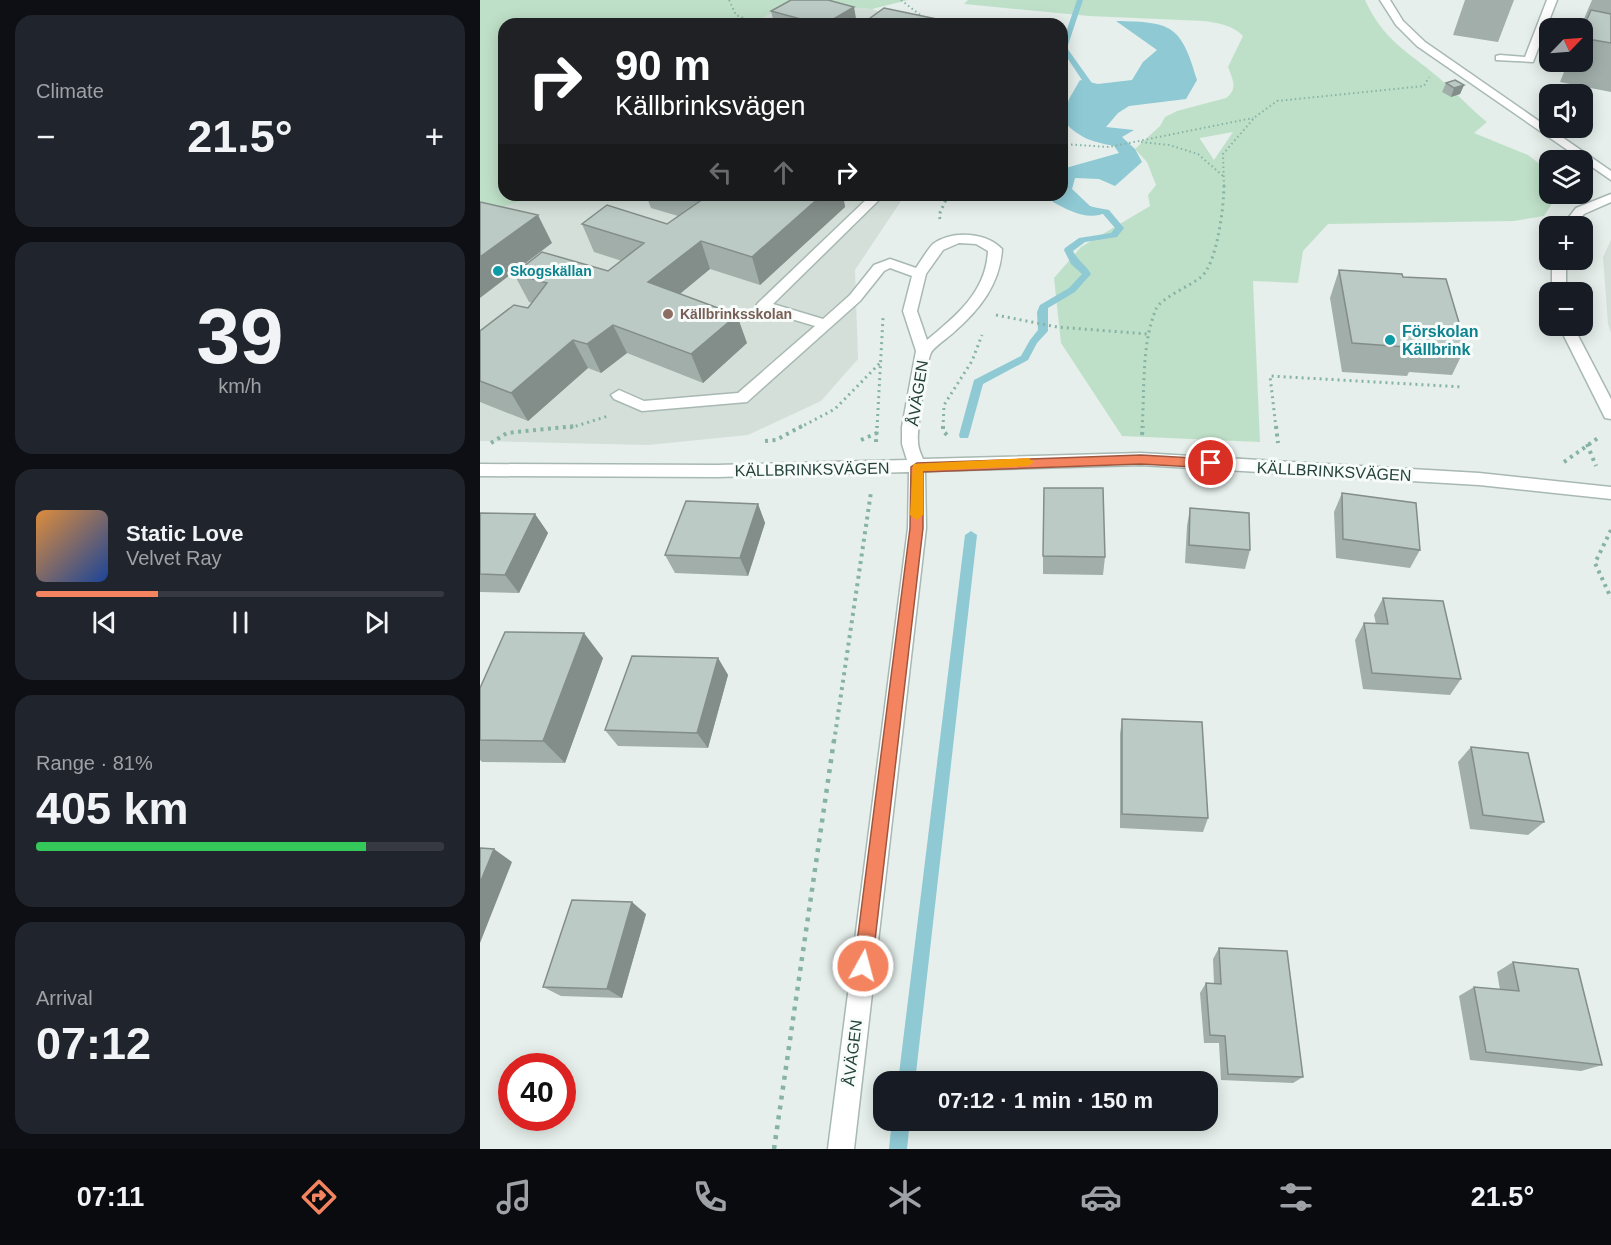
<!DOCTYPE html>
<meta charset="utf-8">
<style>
:root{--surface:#171b24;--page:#20242c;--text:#f1f3f6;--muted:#9ea1a6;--line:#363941;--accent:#f4845f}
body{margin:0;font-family:Helvetica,sans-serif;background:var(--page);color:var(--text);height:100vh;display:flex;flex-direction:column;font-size:22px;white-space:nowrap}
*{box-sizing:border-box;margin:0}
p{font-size:20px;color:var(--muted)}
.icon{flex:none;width:33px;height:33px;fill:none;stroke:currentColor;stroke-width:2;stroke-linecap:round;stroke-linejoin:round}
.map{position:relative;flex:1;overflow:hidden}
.drawer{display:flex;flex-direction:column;gap:15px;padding:15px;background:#0d0f14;width:480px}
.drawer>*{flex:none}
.top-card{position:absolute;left:18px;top:18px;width:570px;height:183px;border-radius:18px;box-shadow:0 3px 15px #0003;background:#202124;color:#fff;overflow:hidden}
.needle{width:39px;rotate:65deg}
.tools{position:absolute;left:1059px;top:18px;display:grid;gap:12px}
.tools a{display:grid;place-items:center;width:54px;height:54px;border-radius:12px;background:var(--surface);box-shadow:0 3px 15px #0003;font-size:30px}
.speed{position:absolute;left:18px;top:1053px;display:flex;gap:12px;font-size:30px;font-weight:700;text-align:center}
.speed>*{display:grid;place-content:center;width:78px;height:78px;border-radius:50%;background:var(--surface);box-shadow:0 3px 15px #0003;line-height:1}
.speed .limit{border:9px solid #d22;background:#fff;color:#111}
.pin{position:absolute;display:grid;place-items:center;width:51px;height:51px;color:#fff;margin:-26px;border:3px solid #fff;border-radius:50%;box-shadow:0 2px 6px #0007}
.me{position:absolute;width:66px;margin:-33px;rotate:7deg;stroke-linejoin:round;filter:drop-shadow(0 0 4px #0008)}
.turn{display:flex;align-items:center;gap:21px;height:126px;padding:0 18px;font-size:27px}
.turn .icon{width:78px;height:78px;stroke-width:2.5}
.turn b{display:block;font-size:42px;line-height:51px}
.lanes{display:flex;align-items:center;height:57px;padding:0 18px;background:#0003;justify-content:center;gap:30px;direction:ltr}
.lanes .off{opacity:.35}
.big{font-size:45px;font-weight:800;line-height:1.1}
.drawer .widget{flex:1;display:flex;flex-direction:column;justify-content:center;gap:9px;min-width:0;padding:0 21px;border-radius:18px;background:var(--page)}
.drawer .dial{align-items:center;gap:0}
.dial b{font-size:78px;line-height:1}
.song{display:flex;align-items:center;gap:18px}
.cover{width:72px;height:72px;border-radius:9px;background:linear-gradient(135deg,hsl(30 70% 55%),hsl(220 70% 35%))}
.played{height:6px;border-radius:3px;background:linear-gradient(90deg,var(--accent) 30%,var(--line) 30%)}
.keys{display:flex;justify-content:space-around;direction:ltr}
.heat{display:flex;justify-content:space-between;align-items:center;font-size:33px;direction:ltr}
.charge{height:9px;border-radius:4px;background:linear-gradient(90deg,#34c759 81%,var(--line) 0)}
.trip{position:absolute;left:393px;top:1071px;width:345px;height:60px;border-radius:18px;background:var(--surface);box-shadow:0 3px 15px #0003;font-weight:800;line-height:60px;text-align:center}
.tab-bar{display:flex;height:96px;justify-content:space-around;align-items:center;background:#090b0e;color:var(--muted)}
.tab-bar .icon{width:42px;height:42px}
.tab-bar .active{color:var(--accent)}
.tab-bar b{font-size:27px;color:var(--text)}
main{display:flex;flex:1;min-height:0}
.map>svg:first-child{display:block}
.built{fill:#d4dfda}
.green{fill:#bfe0c8;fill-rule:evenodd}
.water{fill:#8ec9d4}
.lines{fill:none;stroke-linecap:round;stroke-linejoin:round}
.stream{fill:#8ec9d4;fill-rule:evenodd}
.minor-casing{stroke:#a8b8b2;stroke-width:3}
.path-far3{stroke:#86b3a5;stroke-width:2;stroke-dasharray:1.5 3;stroke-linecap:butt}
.path-far2{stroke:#86b3a5;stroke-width:3;stroke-dasharray:2 4;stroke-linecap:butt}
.path-far1{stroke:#86b3a5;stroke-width:4;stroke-dasharray:3 4.5;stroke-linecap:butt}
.path{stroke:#86b3a5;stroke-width:4.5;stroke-dasharray:4 6;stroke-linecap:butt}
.minor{fill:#fff;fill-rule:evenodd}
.wall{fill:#a1aea9}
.shaded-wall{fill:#838d89}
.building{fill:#bbcac4;stroke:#838d89;stroke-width:1.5}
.route{fill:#f4845f;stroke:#9f563e;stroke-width:1.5}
.slow{fill:#f59e0b}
.culture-dot{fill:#0f9aa8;stroke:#f7fbf9;stroke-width:2}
.education-dot{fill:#8d6e63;stroke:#f7fbf9;stroke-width:2}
.labels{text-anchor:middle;stroke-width:6;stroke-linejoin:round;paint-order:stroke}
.far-culture-label{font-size:14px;font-weight:bold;fill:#0d838f;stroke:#f7fbf9;text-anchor:start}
.far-education-label{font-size:14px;font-weight:bold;fill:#785e54;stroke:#f7fbf9;text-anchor:start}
.culture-label{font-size:16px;font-weight:bold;fill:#0d838f;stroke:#f7fbf9;text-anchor:start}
.street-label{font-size:16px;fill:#24423a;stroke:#f7fbf9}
</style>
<main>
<section class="drawer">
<div class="widget"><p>Climate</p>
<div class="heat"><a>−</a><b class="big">21.5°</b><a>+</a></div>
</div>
<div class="widget dial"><b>39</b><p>km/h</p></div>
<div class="widget">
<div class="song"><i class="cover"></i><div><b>Static Love</b><p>Velvet Ray</p></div></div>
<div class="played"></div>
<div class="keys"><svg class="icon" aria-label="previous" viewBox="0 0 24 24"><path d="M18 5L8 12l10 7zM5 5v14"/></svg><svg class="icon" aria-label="pause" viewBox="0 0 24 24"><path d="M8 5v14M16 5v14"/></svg><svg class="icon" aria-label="next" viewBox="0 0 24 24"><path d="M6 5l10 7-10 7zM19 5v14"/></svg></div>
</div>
<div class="widget"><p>Range · 81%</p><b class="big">405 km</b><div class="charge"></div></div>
<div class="widget"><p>Arrival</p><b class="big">07:12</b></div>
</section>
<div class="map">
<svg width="1131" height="1149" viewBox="0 0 1131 1149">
<rect width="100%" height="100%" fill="#e6efeb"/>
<path class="built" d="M311 3 392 9 431 24H271Z
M58 195H425L375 270 378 359 341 401 268 435 168 445 0 441V215Z
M1131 240V333L1128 324 1123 257Z"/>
<path class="green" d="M0 0H428L392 9 311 3 271 24H24V195H58L0 215Z
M488 0H885C904 41 926 50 958 77 975 91 989 108 1007 122L994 133 1048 155 1069 171 1070 194H1078L1064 216 1034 221 848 224 823 251 818 283 773 281 780 442 642 436 581 343 574 278 601 247 670 206 668 195 676 185 667 162 655 149 680 126 685 117 697 111 746 98C758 89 753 80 748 67L763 36C752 25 739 23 724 21L609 16 484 4ZM753 132 734 160 720 139V138Z"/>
<path class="water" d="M636 21C692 22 701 25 717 80L706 99 649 106 638 113 626 127 654 130 642 137 655 149 662 162 635 186 619 179 595 178 592 189 610 206 626 212C610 222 587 210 573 202L570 195H582V169L639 153 634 146C609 141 600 138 582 120L589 99 600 80 618 84 652 80 663 62 677 50Z"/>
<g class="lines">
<path class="stream" d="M597 0H603L587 48 614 86 610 95 606 97 602 95 606 86 582 50V44Z
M607 206 629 210 644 228 637 237 605 242 593 251C598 261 606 265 611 274L595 292 568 308V331L557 343 548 360 503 384 489 435 488 438H480L479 435 494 380 541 356 550 340 558 330 557 312 560 305 589 288 602 274 591 264 584 250 585 248 599 238 631 233 635 228 623 214 607 210Z
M491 531 497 535 435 1082H418L485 535Z
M412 1120H430L427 1149H409Z"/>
<defs>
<path id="minor" d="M900 0H910L923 21 945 42 1131 171V180L937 46 916 25Z
M1067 0H1077L1053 62 1016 60V56L1020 55 1045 57Z
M1131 194V202L1104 214 1094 226H1082L1096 208Z
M391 195H404L293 304 343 319 370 295 394 265 410 259 436 268C441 261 447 250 453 244 472 230 506 232 522 249 520 285 499 310 473 333 466 339 457 345 452 351 446 358 437 430 438 442 438 448 441 454 443 459L661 453 999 473 1131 487V499L999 485 661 465 445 471 446 528 374 1149H348L428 528 429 472 237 477 0 476V464L237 465 427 460 422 444V427L436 351 423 311 432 276 410 268 404 271 380 301 267 402 162 411 134 399 131 395 139 390 164 401 258 393 335 326 278 309 276 306 278 303ZM479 243 496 244 508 251C506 292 477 315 447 340L437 311 446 274 463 250Z
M1072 260H1086V292H1072Z
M1079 326H1093L1131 399V419L1125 418Z"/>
</defs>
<use href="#minor" class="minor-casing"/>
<path class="path-far3" d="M249 0 256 15 274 22
M421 0 444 18
M661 142 689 145 718 154 743 176
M582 144 629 147 773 118
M744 186 743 154 775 117 797 101 944 86 949 77"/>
<path class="path-far2" d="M460 219 459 215 468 195
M516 315 577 327 668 334
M90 428 128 416
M319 428 355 409 401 362
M397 428 403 318
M463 428 464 405 492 361 502 335
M662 428C665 390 661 345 676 309 681 298 710 286 721 277 737 264 744 206 744 185
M796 428 790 376 983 387"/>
<path class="path-far1" d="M463 426V431L470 438
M796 426 798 443
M662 435 663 426
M381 440 397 433
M285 441 296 440 322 426
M396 442 397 426
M11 443 27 433 95 426
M1107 444 1116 466
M1084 462 1118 438 1117 435
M1131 530 1115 563 1131 598
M354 742 391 492"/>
<path class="path" d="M294 1149 354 740"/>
<use href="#minor" class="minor"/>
</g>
<path class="wall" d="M985 0H1034L1018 42 973 35Z
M1112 0H1131V92L1080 82 1088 62H1102V28H1100Z
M291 11 377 24H294Z
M966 83 984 85 980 94 971 97 962 92Z
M166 195H363L365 207 280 285 230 269 200 294 267 343 223 383 147 353 121 373 108 368 48 421 0 402V331L48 308 52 303 49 302 34 274 128 271 142 261 114 252 102 224H187L198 216 171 208Z
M859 270 923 277 986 346 972 375 929 372 927 376 862 372 850 298Z
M862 493 940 550 930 568 856 558 854 512Z
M278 504 285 523 268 576 195 573 185 555Z
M710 508 770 550 765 569 705 563 707 526Z
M0 513 55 514 68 533 39 593 0 592Z
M563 556 625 557 623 575 563 574Z
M903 598 981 679 970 695 883 689 875 640 884 623 896 624 894 615Z
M123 658 85 763 2 762 0 760V688Z
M238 658 248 675 228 748 138 746 125 730Z
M642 719 728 818 723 832 640 828V734Z
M991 747 1064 822 1048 835 990 829 978 762Z
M166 914 142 998 81 996 63 987Z
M739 948 823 1077 813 1083 741 1080 739 1043H724L720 993 726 983 734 984 733 959Z
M1033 962 1122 1065 1101 1071 990 1060 979 996 994 987 1020 990 1017 972Z"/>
<path class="shaded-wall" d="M374 7 377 24H345Z
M984 85 980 94 971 97 974 88Z
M342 195H363L365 207 280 285 272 257Z
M58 215 72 243 0 298V257Z
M221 241 230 269 180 310 168 282Z
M257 315 267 343 223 383 211 354Z
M133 325 147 353 121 373 107 344Z
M93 340 108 368 48 421 31 393Z
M278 504 285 523 268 576 260 558Z
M55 514 68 533 39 593 25 575Z
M104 633 123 658 85 763 63 741Z
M238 658 248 675 228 748 217 733Z
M14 849 32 862 0 943V883Z
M152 902 166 914 142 998 127 989Z"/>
<path class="building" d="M311 0H348L374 7 345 24H339L291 11Z
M404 8 471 22 469 24H382Z
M1111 10 1131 14V43L1102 38V31Z
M975 80 984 85 974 88 966 83Z
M210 195H342L272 257 221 241 168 282 257 315 211 354 133 325 107 344 93 340 31 393 0 381V331L34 305 48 308 67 283 34 274 62 252 128 271 164 243 102 224 127 205 187 224 223 199Z
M0 202 58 215 0 257Z
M859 270 922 274 923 277 966 279 986 346 938 344 939 348 872 343Z
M564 488H623L625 557 563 556Z
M862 493 936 503 940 550 863 539Z
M206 501 278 504 260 558 185 555Z
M710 508 769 513 770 550 709 545Z
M0 513 55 514 25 575 0 574Z
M903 598 963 601 981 679 892 673 884 623 908 624Z
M25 632 104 633 63 741 0 740V688Z
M152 656 238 658 217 733 125 730Z
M642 719 722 722 728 818 642 814Z
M991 747 1048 753 1064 822 1003 815Z
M0 848 14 849 0 883Z
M92 900 152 902 127 989 63 987Z
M739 948 807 951 823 1077 748 1074 745 1036 730 1035 726 983 741 984Z
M1033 962 1098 969 1122 1065 1006 1052 994 987 1039 991Z"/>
<path class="route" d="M661 455 731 459 737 463 731 468 661 464 443 472V528L392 966 389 972 383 975 377 972 374 966 430 528 431 467 437 463Z"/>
<path class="slow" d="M548 458 554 462 548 466 443 471V515L437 520 430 515 433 464Z"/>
<g class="culture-dot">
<circle cx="18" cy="271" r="6"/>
<circle cx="910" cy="340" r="6"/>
</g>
<circle class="education-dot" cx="188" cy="314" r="6"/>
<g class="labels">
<g class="far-culture-label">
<text x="30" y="276">Skogskällan</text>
</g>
<g class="far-education-label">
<text x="200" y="319">Källbrinksskolan</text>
</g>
<g class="culture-label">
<text x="922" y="337">Förskolan<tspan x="922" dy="18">Källbrink</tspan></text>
</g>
<g class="street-label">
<text transform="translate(437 393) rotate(-81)" y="6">ÅVÄGEN</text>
<text transform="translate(332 469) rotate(-1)" y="6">KÄLLBRINKSVÄGEN</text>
<text transform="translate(854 471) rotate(3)" y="6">KÄLLBRINKSVÄGEN</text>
<text transform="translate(372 1053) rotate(-83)" y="6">ÅVÄGEN</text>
</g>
</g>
</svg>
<div class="tools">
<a><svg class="needle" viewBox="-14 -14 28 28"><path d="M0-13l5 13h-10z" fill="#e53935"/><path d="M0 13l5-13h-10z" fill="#9ea1a6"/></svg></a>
<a><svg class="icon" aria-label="sound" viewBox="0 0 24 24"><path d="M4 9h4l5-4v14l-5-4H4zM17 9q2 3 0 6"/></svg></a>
<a><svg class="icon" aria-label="layers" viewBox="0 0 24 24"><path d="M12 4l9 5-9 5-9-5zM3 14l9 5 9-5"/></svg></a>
<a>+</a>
<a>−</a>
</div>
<div class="speed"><div class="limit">40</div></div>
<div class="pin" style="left:731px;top:463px;background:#d93025"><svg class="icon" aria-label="arrive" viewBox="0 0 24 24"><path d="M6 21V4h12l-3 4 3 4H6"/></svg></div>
<svg class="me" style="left:383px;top:966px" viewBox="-20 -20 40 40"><circle r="17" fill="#f4845f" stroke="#fff" stroke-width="3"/><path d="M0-11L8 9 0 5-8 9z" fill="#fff"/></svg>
<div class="trip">07:12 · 1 min · 150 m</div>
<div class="top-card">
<div class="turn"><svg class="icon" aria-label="right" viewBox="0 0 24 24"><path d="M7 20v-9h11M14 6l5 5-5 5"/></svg><div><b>90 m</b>Källbrinksvägen</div></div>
<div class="lanes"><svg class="icon off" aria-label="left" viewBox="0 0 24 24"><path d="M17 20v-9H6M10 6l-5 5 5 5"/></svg><svg class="icon off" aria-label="ahead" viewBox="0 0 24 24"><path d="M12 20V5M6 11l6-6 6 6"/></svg><svg class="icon" aria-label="right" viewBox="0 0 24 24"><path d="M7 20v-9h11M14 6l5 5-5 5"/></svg></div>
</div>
</div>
</main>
<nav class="tab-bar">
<b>07:11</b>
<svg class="icon active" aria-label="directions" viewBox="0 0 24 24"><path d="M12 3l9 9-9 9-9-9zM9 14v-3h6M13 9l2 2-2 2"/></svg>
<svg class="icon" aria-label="music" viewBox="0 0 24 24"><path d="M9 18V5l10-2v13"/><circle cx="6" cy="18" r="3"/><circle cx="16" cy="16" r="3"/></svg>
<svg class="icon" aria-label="phone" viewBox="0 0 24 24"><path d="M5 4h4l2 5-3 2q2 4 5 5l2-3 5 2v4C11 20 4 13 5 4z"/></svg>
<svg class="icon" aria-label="climate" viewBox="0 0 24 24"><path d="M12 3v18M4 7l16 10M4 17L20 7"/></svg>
<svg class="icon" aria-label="car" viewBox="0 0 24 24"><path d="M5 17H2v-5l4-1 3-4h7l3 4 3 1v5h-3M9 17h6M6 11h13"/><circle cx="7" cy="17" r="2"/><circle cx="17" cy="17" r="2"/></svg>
<svg class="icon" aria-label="filters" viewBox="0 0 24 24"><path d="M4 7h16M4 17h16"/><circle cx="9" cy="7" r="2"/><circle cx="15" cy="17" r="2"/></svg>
<b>21.5°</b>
</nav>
